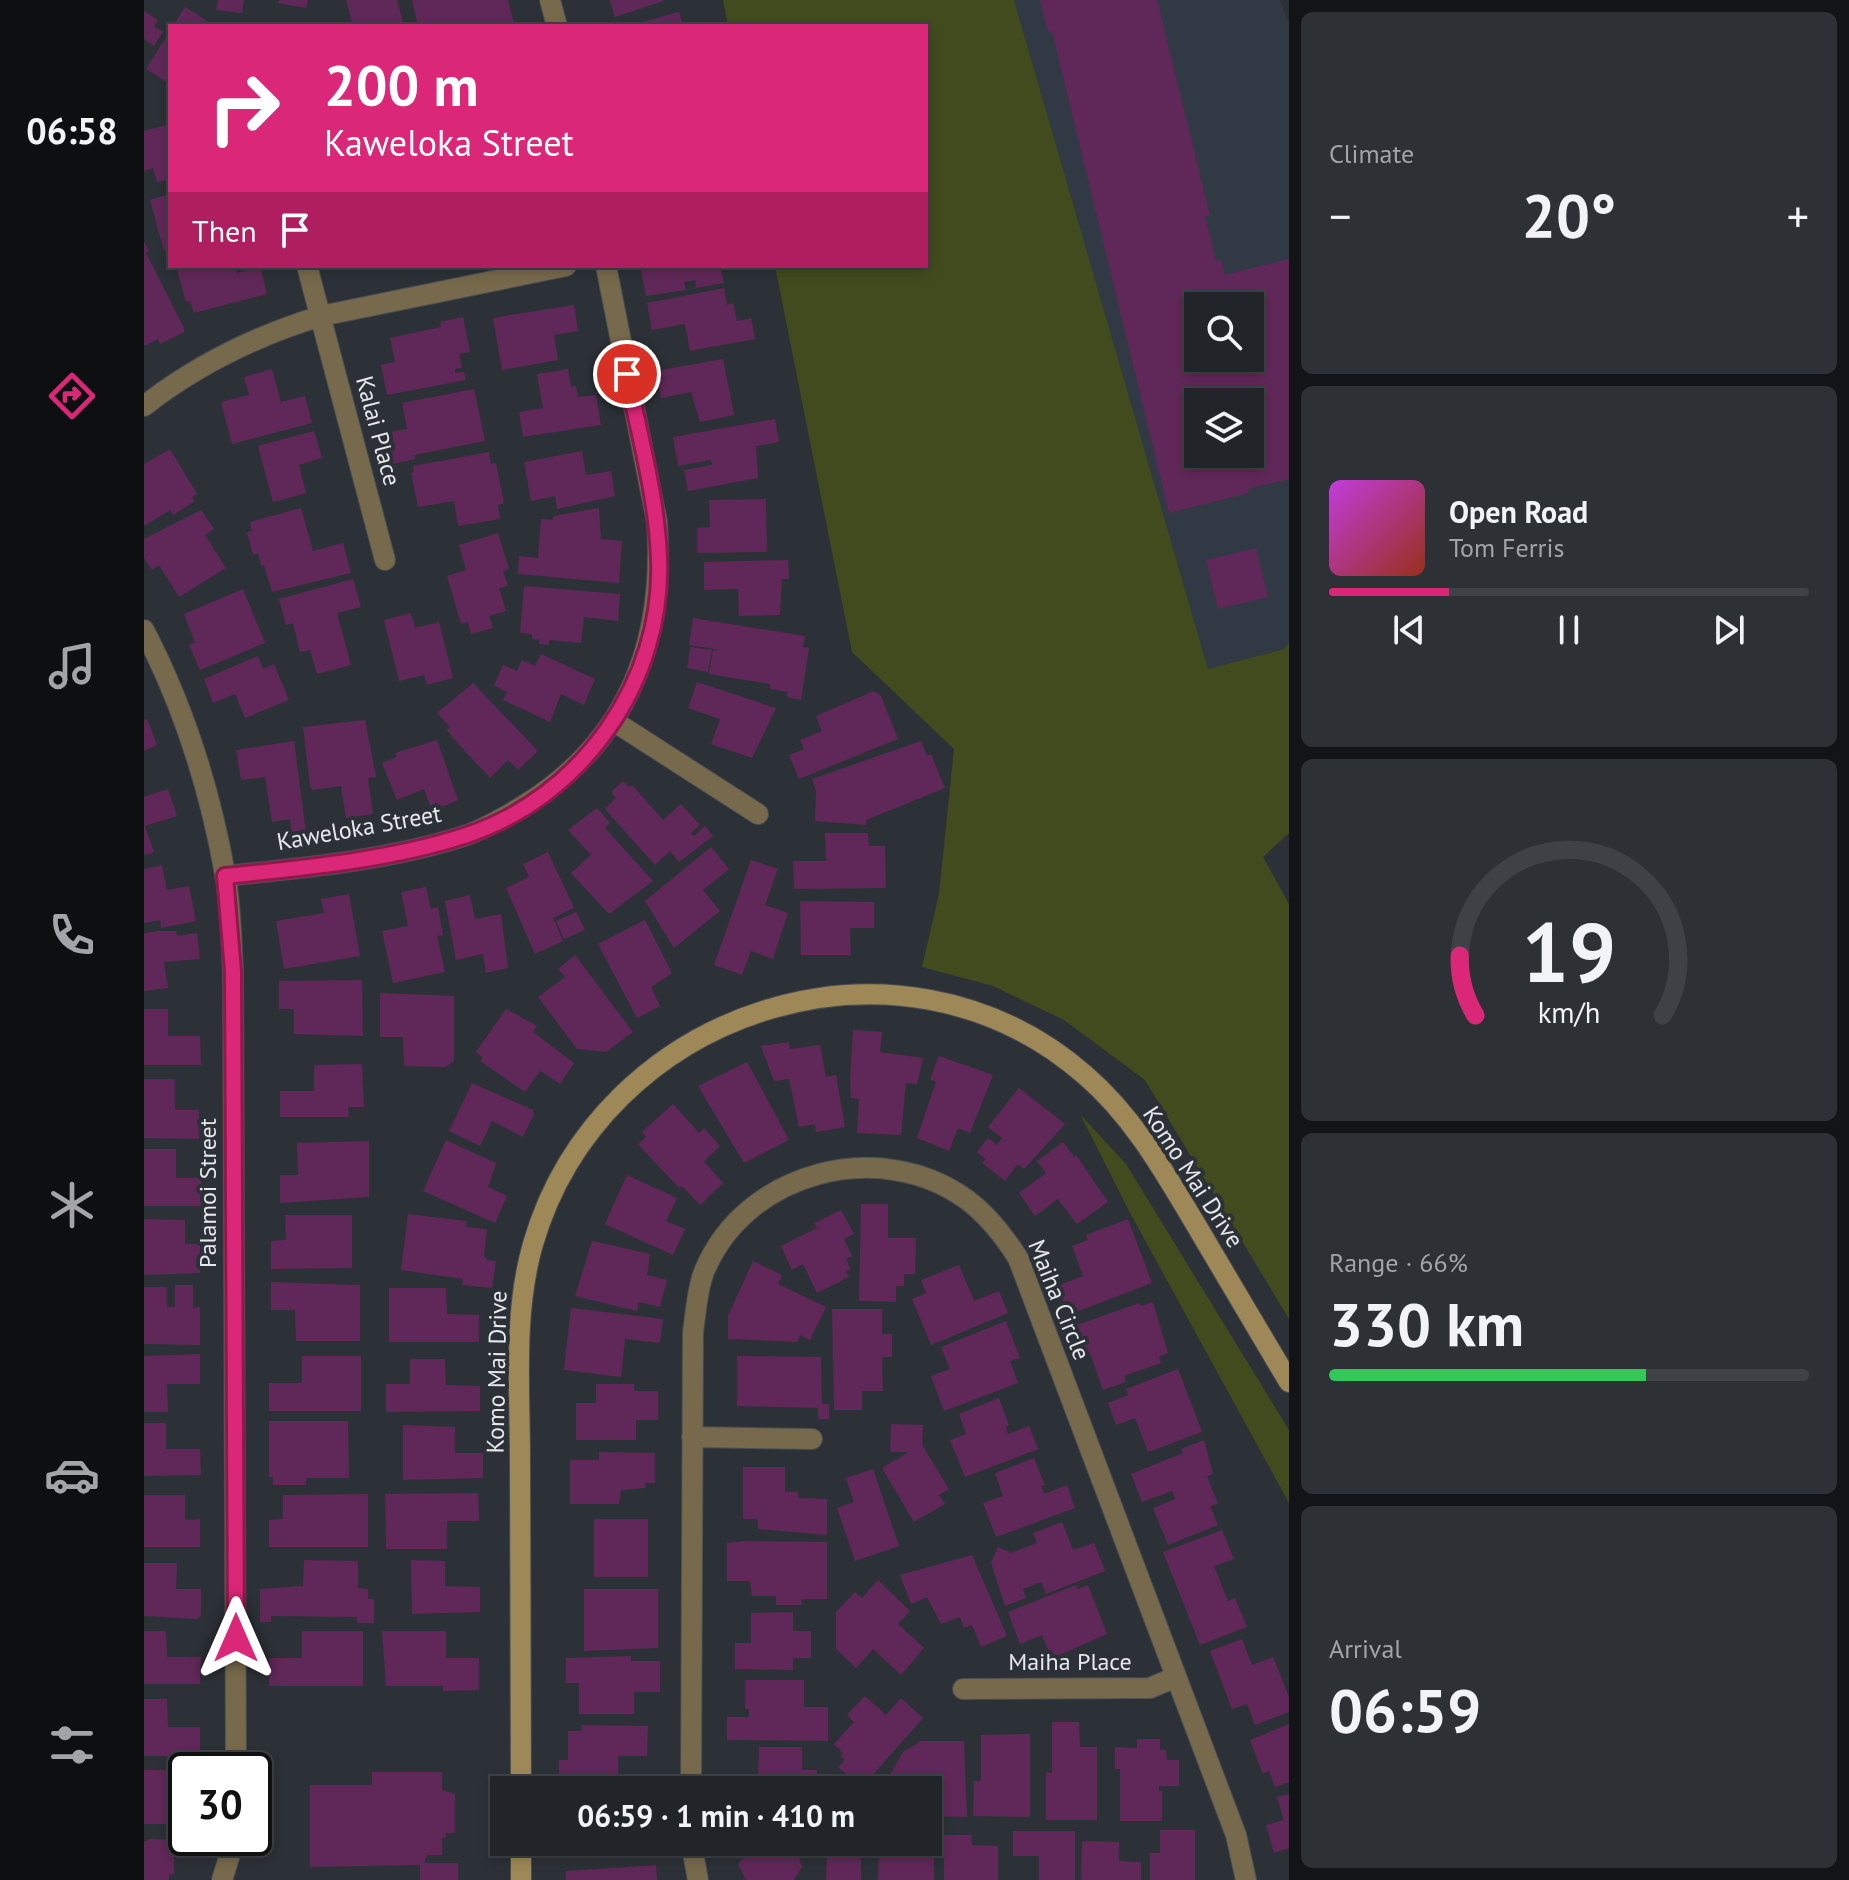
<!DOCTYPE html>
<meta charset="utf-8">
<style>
:root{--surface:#212529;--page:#2d3135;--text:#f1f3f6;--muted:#a2a5a8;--line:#3e4246;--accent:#db2777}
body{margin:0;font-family:"PT Sans",sans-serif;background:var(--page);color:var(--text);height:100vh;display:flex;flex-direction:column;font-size:30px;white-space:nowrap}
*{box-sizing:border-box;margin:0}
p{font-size:26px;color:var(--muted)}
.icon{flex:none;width:44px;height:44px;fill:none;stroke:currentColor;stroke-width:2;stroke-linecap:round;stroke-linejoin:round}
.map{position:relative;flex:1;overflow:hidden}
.panel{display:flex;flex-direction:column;gap:12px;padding:12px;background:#121417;width:560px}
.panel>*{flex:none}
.top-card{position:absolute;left:24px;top:24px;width:760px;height:244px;border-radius:0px;box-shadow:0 4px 12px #0003,0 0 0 2px var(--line);background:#db2777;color:#fff;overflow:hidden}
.buttons{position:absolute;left:1040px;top:292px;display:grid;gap:16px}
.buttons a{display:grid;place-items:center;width:80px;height:80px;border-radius:0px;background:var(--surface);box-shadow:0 4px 12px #0003,0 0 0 2px var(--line);font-size:40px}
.speed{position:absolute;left:24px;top:1752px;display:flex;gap:16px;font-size:40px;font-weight:700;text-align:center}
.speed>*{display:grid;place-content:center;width:104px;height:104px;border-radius:50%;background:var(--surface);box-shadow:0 4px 12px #0003,0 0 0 2px var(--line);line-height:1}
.speed .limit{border:4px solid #111;border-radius:12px;background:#fff;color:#111}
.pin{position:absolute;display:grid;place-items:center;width:68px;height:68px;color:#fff;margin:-34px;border:4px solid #fff;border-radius:50%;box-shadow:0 2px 8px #0007}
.me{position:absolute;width:88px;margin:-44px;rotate:0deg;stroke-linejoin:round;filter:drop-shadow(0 0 6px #0008)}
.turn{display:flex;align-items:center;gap:28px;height:168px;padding:0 24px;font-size:36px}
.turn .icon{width:104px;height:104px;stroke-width:2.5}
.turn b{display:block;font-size:56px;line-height:68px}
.then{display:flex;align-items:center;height:76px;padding:0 24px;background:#0003;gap:16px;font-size:30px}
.big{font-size:60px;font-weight:800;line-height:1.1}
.panel .tile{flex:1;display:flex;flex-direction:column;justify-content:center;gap:12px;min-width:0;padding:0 28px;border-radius:12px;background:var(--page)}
.panel .dial{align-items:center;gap:0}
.dial svg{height:208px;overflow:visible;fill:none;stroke:var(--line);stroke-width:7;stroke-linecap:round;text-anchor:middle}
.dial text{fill:var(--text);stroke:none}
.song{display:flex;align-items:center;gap:24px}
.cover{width:96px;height:96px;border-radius:12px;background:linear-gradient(135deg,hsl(290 70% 55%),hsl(10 70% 35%))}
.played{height:8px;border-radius:4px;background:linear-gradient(90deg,var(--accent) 25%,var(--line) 25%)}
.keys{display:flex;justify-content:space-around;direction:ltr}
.heat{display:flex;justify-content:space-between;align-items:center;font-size:44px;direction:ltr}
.charge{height:12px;border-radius:6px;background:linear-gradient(90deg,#34c759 66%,var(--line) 0)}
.trip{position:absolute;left:346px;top:1776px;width:452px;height:80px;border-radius:0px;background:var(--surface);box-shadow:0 4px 12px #0003,0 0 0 2px var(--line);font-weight:800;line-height:80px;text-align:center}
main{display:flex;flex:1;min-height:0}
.dock{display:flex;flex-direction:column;width:144px;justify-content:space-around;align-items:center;background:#0d0f10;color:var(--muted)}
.dock .icon{width:56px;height:56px}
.dock .current{color:var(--accent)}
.dock b{font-size:36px;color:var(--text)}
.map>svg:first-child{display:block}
.built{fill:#313945;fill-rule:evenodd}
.green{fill:#424b1e}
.building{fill:#602858;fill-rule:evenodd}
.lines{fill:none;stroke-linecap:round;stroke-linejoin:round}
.street-casing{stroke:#4a4e54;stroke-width:22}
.secondary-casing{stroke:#4a4e54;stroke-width:22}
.street{stroke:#77694b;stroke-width:20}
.secondary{stroke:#9e8857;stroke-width:20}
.route-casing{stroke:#8e194d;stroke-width:20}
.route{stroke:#db2777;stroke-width:14}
.labels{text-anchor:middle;stroke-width:8;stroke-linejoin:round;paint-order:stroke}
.street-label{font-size:24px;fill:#e5e8ec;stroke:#2c3137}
</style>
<main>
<nav class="dock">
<b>06:58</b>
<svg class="icon current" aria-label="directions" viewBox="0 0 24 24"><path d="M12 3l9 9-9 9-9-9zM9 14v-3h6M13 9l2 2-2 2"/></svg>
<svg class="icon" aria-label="music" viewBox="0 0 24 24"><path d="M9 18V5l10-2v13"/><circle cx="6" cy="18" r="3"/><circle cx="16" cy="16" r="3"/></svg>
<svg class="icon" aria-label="phone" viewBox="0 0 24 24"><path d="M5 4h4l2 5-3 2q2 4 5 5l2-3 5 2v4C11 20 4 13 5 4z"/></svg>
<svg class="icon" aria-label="climate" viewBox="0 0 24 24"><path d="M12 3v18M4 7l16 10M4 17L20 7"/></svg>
<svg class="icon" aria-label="car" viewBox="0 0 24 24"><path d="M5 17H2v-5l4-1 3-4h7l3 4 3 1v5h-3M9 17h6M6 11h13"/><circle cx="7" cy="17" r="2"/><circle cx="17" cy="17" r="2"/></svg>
<svg class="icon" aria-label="filters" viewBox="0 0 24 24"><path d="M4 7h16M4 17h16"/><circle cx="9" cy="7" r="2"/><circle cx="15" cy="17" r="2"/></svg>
</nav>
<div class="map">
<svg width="1145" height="1880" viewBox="0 0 1145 1880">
<rect width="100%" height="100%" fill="#2c3137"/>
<path class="built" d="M870 0H1136L1145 24V642L1140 649 1064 669ZM1054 306H1106V358H1054ZM1054 402H1106V454H1054Z"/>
<path class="green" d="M579 0H870L1064 669 1140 649 1145 642V833L1119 857 1145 904V1319L1001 1080 920 1020 849 986 778 967 795 894 810 749 708 652 631 266H782V26H584Z
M936 1114 982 1164 1145 1430V1503L985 1211Z"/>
<path class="building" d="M74 0H100L98 13 72 10Z
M135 0H164L162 8 134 3Z
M202 0H253L260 26H209Z
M268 0H364L370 24 274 26Z
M466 0H519V1L471 17Z
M896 0H1013L1066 215 1061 216 1072 261 1077 260 1081 275 1145 259V479L1104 489 1105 493 1025 513 908 31 904 32ZM1054 306H1106V358H1054ZM1054 402H1106V454H1054Z
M41 7 71 26H29Z
M0 11 14 20 10 26 19 32 10 46 0 39Z
M535 12 539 26H487L486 25Z
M26 31V84L2 69Z
M26 124V179L13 182 9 168 0 171V131Z
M26 194V249L20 251 6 200Z
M0 241 5 251 2 253 40 328V332L16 344 14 339 0 346Z
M32 266H91L93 273 116 266 123 294 50 313 46 301 42 302Z
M496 266H576L580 283 552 288 551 280 540 282 542 290 502 296Z
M580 288 583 305 589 303 593 321 607 318 611 339 546 351 541 324 508 330 503 303Z
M430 305 434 331 410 335 414 360 358 370 349 318Z
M319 317 326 352 315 354 318 368 311 369V373L320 372 322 380 243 395 237 365 251 362 246 338 297 327 296 322Z
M579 359 590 415 556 422 547 392 517 398 512 371Z
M128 369 137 402 161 396 168 423 88 444 77 402 105 395 100 377Z
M424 369 427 387 432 386 434 397 452 395 457 425 379 437 375 412 399 408 393 374Z
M330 389 341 441 270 455 271 459 248 464 242 433 263 429 258 403Z
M631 419 635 442 612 446 614 478 544 491 540 470 568 465 567 460 534 466 529 437Z
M170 431 178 458 155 465 162 493 129 502 114 446Z
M26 449 53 494 48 497 51 501 29 515 26 510 0 526V464Z
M438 451 442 475 467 471 471 496 413 509 411 496 387 501 380 462Z
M345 452 347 464 352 463 360 503 354 505 356 519 314 526 310 501 274 507 267 473 270 472 269 466Z
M622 499 623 552 553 553V528L566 527 565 500Z
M157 508 169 551 199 543 207 573 128 592 120 565 117 566 114 553 109 555 103 532 108 531 106 522Z
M455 508 457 539 478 541 475 583 374 574 375 556 394 558 397 519 409 520 410 516Z
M57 510 70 529 61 535 82 568 35 597 15 565 8 570 0 558V539Z
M354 533 365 569 359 571 364 586 355 588 362 611 345 616 349 628 327 634 324 622 317 624 303 576 322 570 315 545Z
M1112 548 1124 597 1074 609 1062 560Z
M644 560 645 579H638L636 615 595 616 594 589 560 590V562Z
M209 579 217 607 193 613 207 665 173 674 166 650 156 652 149 623 142 625 135 599Z
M380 586 476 594 474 621 440 617 437 643 405 640V645L395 644 396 640 388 639V634L376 633Z
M99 589 121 643 56 670 45 645 51 642 40 614Z
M267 613 271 628 295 622 309 678 283 685 280 675 255 681 240 620Z
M549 618 661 636 659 647 665 648 657 700 643 697 644 692 626 689V684L565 674 569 650H576L545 645Z
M546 647 568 650 564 672 543 668Z
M397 654 451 679 440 705 417 694 406 722 359 700 363 692 350 686 359 665 373 671 378 660 391 666Z
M114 656 119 669 130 664 145 700 101 718 91 694 69 703 60 679Z
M553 682 632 708 608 758 567 744 576 719 544 708Z
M329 683 394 751 374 770 364 760 346 778 310 739 303 730 306 727 293 713Z
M730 691 737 696 754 739 655 779 645 755 660 749 656 740 678 731 672 716Z
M3 719 13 745 0 751V720Z
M221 720 232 777 224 778 229 814 202 818 197 786 169 790 166 786 159 727Z
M293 740 314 800 288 811 280 789 253 800 238 763 253 757 251 753Z
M150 741 162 832 148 834 146 819 128 822 121 777 97 780 92 750Z
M777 741 783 756 787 754 801 788 722 820V825L671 821 672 791 668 779Z
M479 781 485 787 488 785 519 820 537 804 556 825 547 833 550 836 561 826 569 836 535 862 526 851 511 865 461 809 472 798 467 792Z
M24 789 33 816 1 826 10 852 0 855V797Z
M453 808 466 823 461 828 509 881 465 914 427 873 447 855 424 830Z
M681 833H724L725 846H741L742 888 650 889 649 861H682Z
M567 847 585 869 559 890 576 911 530 948 501 901Z
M404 852 430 908 409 918 419 941 391 954 362 888 385 877 379 864Z
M607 860 634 869 621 905 644 913 629 959 607 951 598 975 570 965Z
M18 865 23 890 45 886 52 921 17 928 16 920 0 923V869Z
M282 887 287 909 294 907 299 935 293 936 301 972 249 983 238 931 264 926 257 892Z
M205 894 216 956 140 969 132 921 180 913 177 899Z
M326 895 331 919 357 914 364 968 342 973 339 954 312 960 301 901Z
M656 901 730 902V928H706L707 955H657Z
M432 912 441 930 420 939 412 921Z
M501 920 528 973 507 987 516 1006 493 1018 454 944Z
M14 931H32L33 936 53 933 56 959 20 962 24 988 0 991V933Z
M431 955 489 1032 462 1052 433 1049 394 997 421 977 414 969Z
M218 980 219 1036 150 1034V1009H135V981Z
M236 993 310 996V1061L302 1067 260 1066 259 1037H236Z
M0 1009H24V1036H56L57 1065H0Z
M362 1009 393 1026 389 1032 430 1063 416 1084 396 1071 381 1092 336 1061 339 1058 332 1052Z
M709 1030 738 1032 736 1052 779 1058 773 1084 762 1083 757 1135 713 1133 715 1099 707 1098 706 1079Z
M645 1042 646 1049 676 1045 682 1077 692 1075 701 1127 672 1132 671 1124 655 1127 645 1079 630 1081 617 1046Z
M795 1056 849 1075 826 1133 814 1128 805 1151 773 1138 792 1082 786 1079Z
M603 1062 645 1140 600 1163 554 1086Z
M218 1064 220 1107H204L205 1117H136V1091H170V1065Z
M0 1079H31V1110H55V1139L0 1138Z
M328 1083 389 1110 390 1114 379 1137 348 1121 336 1146 305 1131Z
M875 1088 921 1124 880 1169 874 1164 861 1181 838 1163 842 1159 833 1152 844 1138 853 1145 858 1138 844 1127Z
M529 1104 555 1133 560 1128 576 1146 560 1161 579 1183 556 1205 538 1186 535 1188 494 1144 502 1137 498 1132Z
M302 1140 352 1163 344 1187 363 1196 351 1223 279 1191Z
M225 1141V1197L136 1203V1175H154L153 1143Z
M919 1142 930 1157 932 1155 964 1202 933 1224 914 1199 891 1216 875 1193 902 1173 893 1161Z
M0 1149H32V1178H57V1206H0Z
M483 1175 533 1198 522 1221 541 1229 529 1255 461 1224Z
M717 1204H744V1238H772L771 1274H760V1286H752V1302L715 1301Z
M697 1210 710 1234 700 1239 708 1256 702 1259 707 1269 702 1271 705 1277 673 1293 659 1264 648 1270 637 1246 673 1228 670 1223Z
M264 1214 322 1221V1227L343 1229 340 1255 343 1260 352 1261 348 1288 318 1285 319 1279 257 1270Z
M141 1215H208V1268L127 1269V1241L142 1240Z
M0 1219 41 1220V1244H56V1273L0 1275Z
M984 1219 1008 1283 924 1315 913 1286 939 1276 928 1246 944 1240 942 1235Z
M448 1241 506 1254 503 1275 523 1280 516 1307 495 1302 493 1311 431 1296Z
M609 1261 638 1275 634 1284 682 1307 666 1340 656 1335 653 1342 584 1339V1316Z
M815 1265 830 1301 855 1291 864 1313 787 1345 768 1299 782 1293 777 1280Z
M127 1282 216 1285V1341H152L151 1310H127Z
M31 1285H49V1308L56 1307V1345L0 1344V1287H23V1307H31Z
M245 1288H302L303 1314 335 1315V1342H245Z
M1009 1302 1024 1353 1015 1357 1017 1363 980 1376 982 1382 959 1390 946 1353 940 1355 930 1326 995 1303 997 1306Z
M427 1308 519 1319 516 1343 481 1339 477 1377 420 1370Z
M688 1309H738V1334H748V1357H738L739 1391H718V1410H690Z
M862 1321 876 1358 866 1361 874 1383 800 1411 787 1376 806 1369 797 1347Z
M56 1354V1384H23L24 1412H0V1356Z
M158 1356H217V1411H125V1383H158Z
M593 1356 677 1357 678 1404H685V1419H674V1408L593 1406Z
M266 1359H301L302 1385 336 1386V1411L242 1412V1384H266Z
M1034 1369 1058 1432 1004 1452 991 1418 972 1425 964 1403 984 1395 982 1389Z
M452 1384H490V1391H514V1420H492V1440H432V1403H452Z
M855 1398 865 1425 862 1427 864 1434 885 1426 894 1449 821 1477 806 1440 822 1434 815 1414Z
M125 1421H204L205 1478H162V1485H129V1477H125Z
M0 1423H22V1449H56L57 1475 0 1476Z
M747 1424 779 1425 778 1445 805 1489 795 1495 801 1504 770 1522 738 1468 765 1452H746Z
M259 1425 311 1427V1453H339V1478L259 1480Z
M1060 1440 1069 1474 1063 1476 1074 1504 1066 1506 1074 1525 1024 1545 1009 1508 1031 1499 1028 1491 998 1502 987 1474 1039 1453 1037 1449Z
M455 1452 511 1453V1483H501V1488L477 1490 475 1504H426V1460H455Z
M890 1458 901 1485 897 1486 900 1494 923 1485 931 1508 852 1537 839 1503 859 1496 851 1473Z
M599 1467H641V1492H654V1498L683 1499V1535L614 1529V1519H599Z
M729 1469 755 1546 711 1561 693 1508 710 1502 702 1478Z
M334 1493 335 1521H303V1549H242L241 1494Z
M224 1494V1547H125V1520L139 1519V1495Z
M0 1495H41V1520L56 1519V1547H0Z
M450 1519H504V1577H450Z
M918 1522 929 1550 950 1543 961 1571 902 1594 897 1582 879 1589 882 1598 861 1606 847 1563 854 1547 867 1553 893 1543 889 1533Z
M1078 1530 1090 1559 1070 1566 1084 1601 1091 1598 1103 1627 1056 1645 1019 1552Z
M603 1541 683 1542V1599H657L658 1605H632V1596H608L606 1581H583V1543Z
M828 1555 863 1636 837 1647 828 1625 820 1628 816 1617 797 1624 783 1597 767 1604 756 1575Z
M160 1560 214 1561V1588L224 1589V1599H230V1623H213V1617L127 1616V1622H116V1589L159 1586Z
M267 1560 301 1561V1586L336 1587V1612L268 1614Z
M0 1563H33L32 1589H57V1615L53 1619 0 1616Z
M734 1580 766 1611 754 1624 780 1648 757 1675 729 1649 712 1668 692 1649V1612L711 1592 718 1598Z
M932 1585 934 1589 944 1585 963 1634 911 1657 907 1656 898 1635 876 1644 864 1612Z
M440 1589H514V1648L440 1651Z
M649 1612V1631H667V1658H649V1670L591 1669V1643H607V1613Z
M0 1631H22L23 1657H57L56 1684H0Z
M158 1631H219V1686H125V1658H158Z
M238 1631H302V1658H335V1690L299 1691V1686H242Z
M1098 1639 1108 1665 1129 1657 1145 1697V1712L1111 1725 1103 1704 1088 1709 1066 1651Z
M487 1656V1661H516V1692H490V1714H435V1683H422V1658Z
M601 1680H660V1707H684V1741L583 1740V1717H605V1709H601Z
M721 1696 742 1715 757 1698 779 1718 727 1777 725 1775 712 1788 708 1785 711 1782 694 1767 701 1760 696 1756 699 1753 690 1744 710 1722 703 1715Z
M0 1699H23L24 1727H56V1756H0Z
M908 1722H935L936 1747H953V1820H902V1772L908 1773Z
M1145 1724V1782L1131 1787 1125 1771 1119 1774 1106 1740Z
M438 1725 504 1726 503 1756H474V1788L415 1784V1760H424V1731H438Z
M886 1734V1817L829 1816 830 1781H837V1735Z
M993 1739H1016V1750H1022L1023 1760H1035V1786H1015V1791H1018V1821H976V1769H971V1747L993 1748Z
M777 1741H820L823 1817 784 1816V1790H734V1778H744L759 1752Z
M615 1747H658V1770H673L672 1790H596V1783L618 1784V1777H614Z
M0 1770H42V1824H0Z
M228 1772H298V1790L311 1794V1833H302V1838H298V1855H283L280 1863H314V1880H276V1865L166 1867V1785H228Z
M1145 1794V1848L1130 1853 1122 1825 1140 1820 1133 1797Z
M1016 1830H1051V1880H1006V1853H1016Z
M869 1831H931V1880H895V1856H869Z
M800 1835H827L828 1845 854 1846V1880H800Z
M6 1839 30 1840V1874H25V1880H0V1842Z
M938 1841 975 1842V1861L997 1862V1880H937Z
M413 1842H503V1857L413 1855Z
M594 1842H650L658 1867 650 1880H602L594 1864 601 1856Z
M683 1852H717V1880H682Z
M735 1854 790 1855V1880H734Z
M512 1865 513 1880H422V1871Z"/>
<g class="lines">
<defs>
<path id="street" d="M406 0 413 26
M163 266 241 560
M0 406C54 364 111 336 177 316L422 266
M0 630C39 705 66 790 81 874 87 905 87 939 89 971L92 1770
M471 722 614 814
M81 876C160 868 245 860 320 836 341 829 361 817 379 806 485 741 521 642 513 522L462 266
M548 1437 668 1439
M819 1689 1006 1688 1032 1677
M547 1790 549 1332C552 1312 553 1290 560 1272 601 1171 736 1137 822 1199 844 1215 860 1236 874 1258L1092 1835 1102 1880
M547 1842 554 1880
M78 1880 91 1838"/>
<path id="secondary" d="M377 1790C377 1680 377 1570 376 1460 376 1389 369 1313 389 1244 457 1010 754 912 941 1075 991 1118 1022 1175 1055 1230 1085 1281 1115 1332 1145 1382
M377 1880V1842"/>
</defs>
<use href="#street" class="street-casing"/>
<use href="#secondary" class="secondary-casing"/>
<use href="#street" class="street"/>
<use href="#secondary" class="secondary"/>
</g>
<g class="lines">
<defs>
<path id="route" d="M92 1638 89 971 81 876C160 868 245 860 320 836 438 798 520 681 515 559 513 497 495 434 483 374"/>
</defs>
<use href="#route" class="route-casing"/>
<use href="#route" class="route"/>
</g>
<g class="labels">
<g class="street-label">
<text transform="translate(234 431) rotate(75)" y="8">Kalai Place</text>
<text transform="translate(215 828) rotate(-10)" y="8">Kaweloka Street</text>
<text transform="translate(1049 1177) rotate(57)" y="8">Komo Mai Drive</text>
<text transform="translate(64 1193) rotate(-90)" y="8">Palamoi Street</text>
<text transform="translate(915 1300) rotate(68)" y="8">Maiha Circle</text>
<text transform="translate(353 1372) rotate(-89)" y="8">Komo Mai Drive</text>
<text x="926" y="1670">Maiha Place</text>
</g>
</g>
</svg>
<div class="buttons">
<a><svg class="icon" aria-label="search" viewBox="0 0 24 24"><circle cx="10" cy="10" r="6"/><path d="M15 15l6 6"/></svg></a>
<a><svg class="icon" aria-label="layers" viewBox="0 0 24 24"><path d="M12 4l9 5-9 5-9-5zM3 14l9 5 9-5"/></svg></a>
</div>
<div class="speed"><div class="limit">30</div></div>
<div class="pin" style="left:483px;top:374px;background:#d93025"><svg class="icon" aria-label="arrive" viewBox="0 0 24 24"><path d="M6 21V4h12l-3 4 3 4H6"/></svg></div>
<svg class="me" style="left:92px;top:1638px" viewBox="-20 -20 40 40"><path d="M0-17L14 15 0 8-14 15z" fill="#db2777" stroke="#fff" stroke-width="4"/></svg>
<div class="trip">06:59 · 1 min · 410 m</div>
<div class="top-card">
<div class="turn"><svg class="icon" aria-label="right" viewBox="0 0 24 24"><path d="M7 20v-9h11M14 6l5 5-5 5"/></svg><div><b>200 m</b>Kaweloka Street</div></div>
<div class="then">Then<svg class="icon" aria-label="arrive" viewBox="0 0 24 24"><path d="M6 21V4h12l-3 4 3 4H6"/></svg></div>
</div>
</div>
<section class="panel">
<div class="tile"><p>Climate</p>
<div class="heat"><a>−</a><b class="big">20°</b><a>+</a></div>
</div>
<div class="tile">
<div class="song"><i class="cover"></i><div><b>Open Road</b><p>Tom Ferris</p></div></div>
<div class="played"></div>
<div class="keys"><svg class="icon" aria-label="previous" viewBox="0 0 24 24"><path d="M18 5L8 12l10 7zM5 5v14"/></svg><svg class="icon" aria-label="pause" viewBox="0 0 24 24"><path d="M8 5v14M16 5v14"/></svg><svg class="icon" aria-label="next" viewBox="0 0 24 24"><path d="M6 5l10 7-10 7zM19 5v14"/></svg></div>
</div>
<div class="tile dial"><svg viewBox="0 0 100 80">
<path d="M14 69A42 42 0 1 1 86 69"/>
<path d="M14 69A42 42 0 0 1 8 46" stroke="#db2777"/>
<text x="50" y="56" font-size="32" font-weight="700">19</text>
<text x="50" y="72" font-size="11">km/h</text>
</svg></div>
<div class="tile"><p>Range · 66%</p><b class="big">330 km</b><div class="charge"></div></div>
<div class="tile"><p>Arrival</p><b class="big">06:59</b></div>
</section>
</main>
